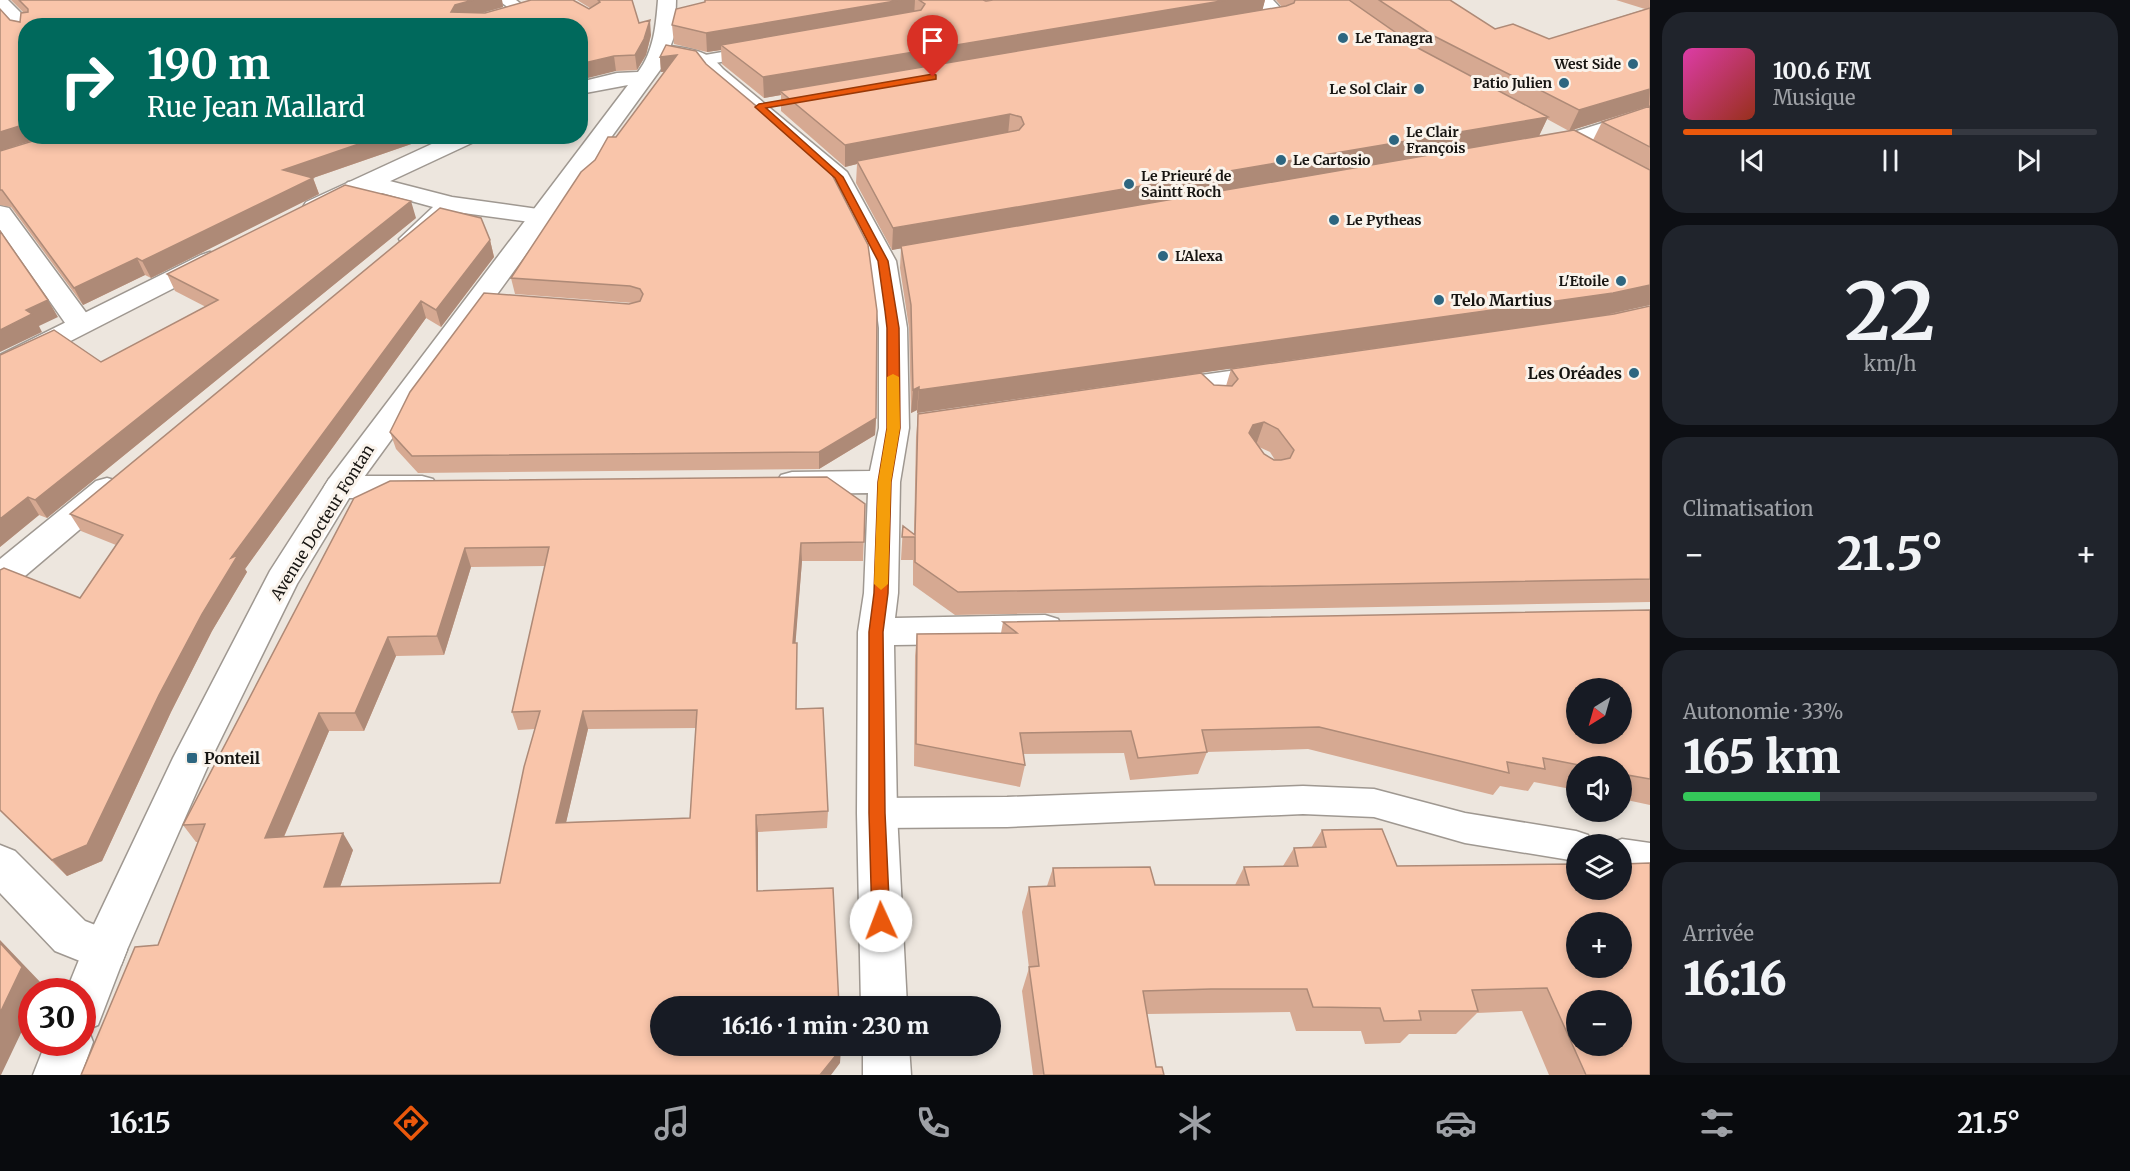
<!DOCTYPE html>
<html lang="fr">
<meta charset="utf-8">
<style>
:root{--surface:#171b24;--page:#20242c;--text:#f1f3f6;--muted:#9ea1a6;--line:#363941;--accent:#ea580c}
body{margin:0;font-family:Merriweather,serif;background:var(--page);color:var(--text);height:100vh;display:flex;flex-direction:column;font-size:22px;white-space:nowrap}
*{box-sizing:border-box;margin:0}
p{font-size:20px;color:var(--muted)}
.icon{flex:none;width:33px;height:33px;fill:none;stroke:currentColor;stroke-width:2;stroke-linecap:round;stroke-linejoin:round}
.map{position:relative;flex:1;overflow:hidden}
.details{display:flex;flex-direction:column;gap:12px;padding:12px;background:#0d0f14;width:480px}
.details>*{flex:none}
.top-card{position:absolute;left:18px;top:18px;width:570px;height:126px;border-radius:24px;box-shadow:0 3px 9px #0003;background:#00695c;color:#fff;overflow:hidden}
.needle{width:39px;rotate:217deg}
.tools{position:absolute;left:1566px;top:678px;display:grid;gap:12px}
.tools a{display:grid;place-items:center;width:66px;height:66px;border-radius:50%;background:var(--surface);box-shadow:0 3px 9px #0003;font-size:30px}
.speed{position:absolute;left:18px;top:978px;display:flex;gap:12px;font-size:30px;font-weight:700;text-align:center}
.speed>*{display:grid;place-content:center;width:78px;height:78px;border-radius:50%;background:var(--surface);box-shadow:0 3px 9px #0003;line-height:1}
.speed .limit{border:9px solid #d22;background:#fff;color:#111}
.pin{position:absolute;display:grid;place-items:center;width:51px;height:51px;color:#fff;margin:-62px -26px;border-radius:50% 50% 50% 0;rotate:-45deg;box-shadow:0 0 6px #0007}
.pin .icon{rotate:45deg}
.me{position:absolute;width:66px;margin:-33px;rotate:358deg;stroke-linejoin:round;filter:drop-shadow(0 0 4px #0008)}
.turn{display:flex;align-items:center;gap:21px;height:126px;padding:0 30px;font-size:27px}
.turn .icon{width:78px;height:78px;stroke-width:2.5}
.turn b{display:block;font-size:42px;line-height:51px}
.big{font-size:45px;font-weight:800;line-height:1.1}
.details .tile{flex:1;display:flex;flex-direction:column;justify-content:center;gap:9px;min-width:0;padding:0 21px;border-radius:24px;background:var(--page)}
.details .dial{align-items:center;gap:0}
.dial b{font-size:78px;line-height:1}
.song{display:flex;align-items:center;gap:18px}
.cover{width:72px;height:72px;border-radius:9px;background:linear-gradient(135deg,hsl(320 70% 55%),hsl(10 70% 35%))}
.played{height:6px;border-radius:3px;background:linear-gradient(90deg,var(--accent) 65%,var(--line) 65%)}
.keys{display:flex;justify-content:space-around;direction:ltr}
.heat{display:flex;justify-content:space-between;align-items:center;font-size:33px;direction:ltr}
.charge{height:9px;border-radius:4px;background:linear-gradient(90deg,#34c759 33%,var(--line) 0)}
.trip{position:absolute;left:650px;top:996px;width:351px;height:60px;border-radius:30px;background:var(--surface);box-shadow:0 3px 9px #0003;font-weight:800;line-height:60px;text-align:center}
.dock{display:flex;height:96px;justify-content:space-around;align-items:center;background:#090b0e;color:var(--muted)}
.dock .icon{width:42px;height:42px}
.dock .selected{color:var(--accent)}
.dock b{font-size:27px;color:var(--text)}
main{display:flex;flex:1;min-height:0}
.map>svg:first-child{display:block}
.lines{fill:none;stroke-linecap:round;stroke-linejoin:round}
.lane-casing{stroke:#9f9891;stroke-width:3}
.street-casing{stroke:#9f9891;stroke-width:3}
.secondary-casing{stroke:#9f9891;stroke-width:3}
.lane{fill:#fff;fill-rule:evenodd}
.street{fill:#fff;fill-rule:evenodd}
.secondary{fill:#fff;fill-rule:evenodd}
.wall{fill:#d6a992;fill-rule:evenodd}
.shaded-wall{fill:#ae8a77}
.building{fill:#f9c5aa;stroke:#ae8a77;stroke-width:1.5;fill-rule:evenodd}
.route{fill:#ea580c;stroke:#983908;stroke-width:1.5}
.slow{fill:#f59e0b}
.poi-dot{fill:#2d6680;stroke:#faf3eb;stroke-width:2}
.labels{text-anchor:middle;stroke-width:6;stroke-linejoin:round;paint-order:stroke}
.far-poi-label{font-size:14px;font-weight:bold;fill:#171512;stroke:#faf3eb;text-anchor:start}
.poi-label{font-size:16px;font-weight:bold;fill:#171512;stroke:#faf3eb;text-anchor:start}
.street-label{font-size:16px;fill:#171512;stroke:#faf3eb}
</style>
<main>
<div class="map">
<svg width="1650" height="1075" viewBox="0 0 1650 1075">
<rect width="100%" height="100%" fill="#ede6de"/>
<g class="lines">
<defs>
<path id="lane" d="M498 0H516L529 10 521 15 516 13Z
M757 46 763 48 765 51 763 54 705 65 697 60 705 55Z
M1303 786 1374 789 1465 813 1576 831 1588 835 1592 844H1576V861L1465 843 1374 817 1303 814 1007 827 877 828 865 823 860 813 865 803 877 798 1007 797Z
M1622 839 1650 843V875L1622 869V844H1609Z"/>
<path id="street" d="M0 0H8L33 25 26 26V35L19 33 0 13Z
M1253 0H1273L1289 17 1287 21C1273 24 1256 30 1242 27L1239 23 1242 19 1266 14Z
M660 45C686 48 706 48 723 69L847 172 896 261 907 328 909 428 900 482 898 593 895 618 1045 615 1058 619 1063 629 1058 639 1045 643 894 645 897 813 907 1006H861L857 813 858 632 864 593 868 493 792 494 781 491 776 483 781 475 792 472 870 471 879 428V328L870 261 829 180 751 112 709 77 698 64 653 55 650 51 653 47Z
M1650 108V121C1622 130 1560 157 1533 151L1530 146 1533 141 1561 136Z
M382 179 452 197 538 209 547 211 550 216 547 221 538 223 456 212C441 225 424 250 402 244L399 239 433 207 382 193 356 194 348 192 344 187 348 182Z
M0 206 9 208 90 318 94 324 90 330 80 332 70 330 0 230Z
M1272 365 1282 368 1286 374 1282 380 1166 398 1156 395 1152 389 1156 383 1166 380Z
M340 476H422L433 479 438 487 433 495 422 498H340L329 495 324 487 329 479Z
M107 478 118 481 123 489 118 497 12 587 0 591V559L96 481Z
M0 845 15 851 85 921 121 935 127 950 121 965 105 971 55 951 0 893Z
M863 1046H909L911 1075H863Z"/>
<path id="secondary" d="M658 0H676L675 34 663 66 351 495 297 584 211 759 126 952 98 1025 88 1029 93 1042 81 1075H33L46 1042H82V992H66L89 935 173 758 270 571 329 479 628 85 580 94V82L617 73 638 72C654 51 656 25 658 0Z
M449 136H479L476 141 324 212 315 214 306 212 303 207 306 202Z
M210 252 219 255 223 260 219 265 10 372 0 375V355L201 255Z"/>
</defs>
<use href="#lane" class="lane-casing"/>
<use href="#street" class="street-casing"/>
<use href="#secondary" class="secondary-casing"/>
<use href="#lane" class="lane"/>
<use href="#street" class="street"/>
<use href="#secondary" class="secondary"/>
</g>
<path class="wall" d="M11 0H502L503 7 481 13 589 9 590 8 577 0H632L639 23 651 35 646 55 637 70 616 71 26 26V136H46L4 149 420 141 313 178 319 194 151 278 145 275 83 305 11 207 0 205V9L10 20 20 22 24 13Z
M705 0H1265L1262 10 1282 7 1276 0H1450L1495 29 1549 39 1645 9 1616 0H1650V305L1602 315 1650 306V602L955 615 913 585V560H901L903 526 914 534 916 437 918 414 1214 385 1226 386 1231 369 1556 322 917 413V410L911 413 909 328 900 268 901 248 892 250 856 183 857 164 845 167 781 111V95L764 98 722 64 721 50 707 52 674 44 672 25 705 2ZM1649 106H1650L1602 122 1593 140 1539 136 1547 119 1569 131ZM1259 447 1270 452 1275 460 1264 454Z
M660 57 876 418 875 435 819 469 418 473 396 449 390 432 629 304 633 303 515 294 511 278 595 160 616 137 664 72H661Z
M416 218 47 518 39 515 0 547V355L101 362 206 307 175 291 167 274Z
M490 240 494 257 441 327 426 318 245 569 247 572 212 631 171 712 102 861 67 876 0 811V570L80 598 116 545 81 531 70 514Z
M354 498 865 504 863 561H802L795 643H797V662L796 709 828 811 827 828 758 832V891L840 1063 158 945 198 842H196L183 825ZM545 566 512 712 518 730 535 729 500 883 340 887 353 850 284 837 329 731H364L396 656 444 655 471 567ZM696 728 690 818 566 822 588 729Z
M1650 610V805L1622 799V766H1576V790L1534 782 1528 791 1500 786 1493 795 1308 749 1207 752 1198 774 1130 780 1124 753 1023 754 1025 765 1020 787 914 766 915 656 917 634 1001 633 1003 622Z
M1322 830 1397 866 1650 863V1075H1549L1522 1011 1477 1013 1456 1034H1409L1400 1043 1365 1044 1361 1031H1296L1290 1012 1147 1014 1156 1067 1164 1075H1033L1022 991 1029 968 1022 912 1029 887 1047 886 1053 868 1155 885H1235L1244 867 1283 866 1294 848H1311Z"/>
<path class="shaded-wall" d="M473 0H502L503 7 458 20 451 12 455 5Z
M901 0H915L914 17 721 45V50L707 52 706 33Z
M1227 0H1265L1262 12 780 91 781 95 764 98 763 77Z
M650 20 651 35 646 55 637 70 635 55Z
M677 55 678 70 661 72 660 57Z
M614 56 616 71 580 80V64Z
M1650 89 1649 106 1569 131 1579 110Z
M1010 114 1008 135 857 161V164L845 167V145Z
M1548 117 1538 138 892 250 893 228Z
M26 124V136H46L0 151V132Z
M382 136H418L420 141 313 178 319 194 151 278 142 261 283 170Z
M411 201 416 218 47 518 35 500Z
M490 240 494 257 441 327 436 310Z
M137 258 145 275 83 305 74 288Z
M1650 285V305L1601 316 917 413 919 390Z
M48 300 58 317 39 326 42 332 0 352V330L26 310Z
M421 301 426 318 245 569 247 572 212 631 171 712 102 861 67 876 52 860 231 558Z
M919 387 917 410 911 413 913 390Z
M876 418 875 435 819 469V452Z
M1264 422 1256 445 1249 433 1253 425Z
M28 497 39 515 0 547V519Z
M801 543 802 561 794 662 793 643Z
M465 548 471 567 444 655 437 636Z
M388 637 396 656 364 731 355 713Z
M583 711 588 729 562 840 556 823Z
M319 713 329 731 276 855 265 838Z
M756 815 758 832V908L757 891Z
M343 833 353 850 334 904 324 887Z
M0 940 43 985 40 992H32V1010L1 1075H0Z
M841 1049 840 1063 831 1075H820Z"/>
<path class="building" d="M19 0H473L455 5 451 12 485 13 531 0H573L589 9 600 2 598 0H632L639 23 650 20 644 39 635 55 614 56 580 64V26H26V124L0 132V9L10 20 20 22 21 13 28 12V9Z
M705 0H901L706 33 672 25 676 9 705 2Z
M919 0H983L986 1 993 0H1227L763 77 721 45 921 10 925 4Z
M1295 0H1349L1418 48 1548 117 893 228 857 161 1019 130 1024 124 1021 117 1010 114 845 145 780 91 1286 6 1294 3Z
M1379 0H1450L1495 29 1513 24 1549 39 1650 8V89L1579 110 1434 36Z
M666 45 696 51 706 64 827 165 868 245 877 311 876 418 819 452 412 456 390 432 410 392 484 293 629 304 640 301 643 294 640 289 630 286 511 278 581 172 595 160 608 137H616L677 55 660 57Z
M1650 106V147L1602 122Z
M1574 130 1650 170V285L1613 293 919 390V387L913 390 911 305 901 246Z
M49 136H382L283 170 313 178 142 261 137 258 74 288 2 190H0V151Z
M345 185 411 201 35 500 28 497 0 519V355L54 330 101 362 218 300 167 274Z
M440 208 481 218 490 240 436 310 421 301 231 558 238 555 202 614 159 695 87 845 52 860 0 810V570L4 568 80 598 123 535 70 514Z
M0 231 48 300 26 310 32 314 0 330Z
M1650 306V579L958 592 915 562V537H902L903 526 915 535 918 414 1201 373 1214 385 1232 386 1238 379 1231 369 1614 314ZM1264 422 1278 429 1294 450 1290 458 1281 460H1274L1264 454 1249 433 1253 425Z
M827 477 865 504 864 542 801 543 793 643H797L796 709 823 708 828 811 756 815 757 891 833 888 839 1006H660V1046H840L841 1049 820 1075H81L135 947 158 945 205 824 183 825 354 498 390 481ZM549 547 512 712 540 711 524 767 500 883 324 887 343 833 265 838 319 713H355L388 637 437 636 465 548ZM697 710 690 818 556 823 583 711Z
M1650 610V779L1622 774V766H1584L1543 758 1545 769 1507 762 1509 773 1319 727 1202 730 1207 752 1138 758 1131 731 1020 733 1025 765 916 744 917 634 1017 633 1003 622ZM1576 688H1622V734H1576Z
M1382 829 1397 866 1576 864V890H1622V864L1650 863V1075H1586L1547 988 1472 990 1478 1011H1419L1421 1020 1384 1021 1380 1008 1313 1007 1307 989H1211L1143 991 1156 1067H1162L1164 1075H1044L1029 967 1039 966 1029 887 1055 886 1053 868 1150 867 1155 885H1249L1244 867 1298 866 1294 848 1326 847 1322 830ZM1576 922H1622V968H1576ZM1576 1000H1622V1046H1576Z
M0 943 22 967 0 1013Z"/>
<path class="route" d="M933 74 936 75V79L766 108 843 177 888 261 899 328 900 428 891 482 888 593 883 632 885 813 890 921 887 927 881 929 875 927 872 921 869 813V632L874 593 878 482 887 428V328L885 311 878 261 835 178 755 107 759 104Z"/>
<path class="slow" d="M893 374 899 377 900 428 891 482 888 584 881 590 874 584 878 482 887 428V377Z"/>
<g class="poi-dot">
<circle cx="1343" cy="38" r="6"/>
<circle cx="1633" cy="64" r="6"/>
<circle cx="1564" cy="83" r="6"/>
<circle cx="1419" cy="89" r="6"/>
<circle cx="1394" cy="140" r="6"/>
<circle cx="1281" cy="160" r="6"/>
<circle cx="1129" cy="184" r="6"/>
<circle cx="1334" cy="220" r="6"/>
<circle cx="1163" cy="256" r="6"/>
<circle cx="1621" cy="281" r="6"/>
<circle cx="1439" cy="300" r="6"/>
<circle cx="1634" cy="373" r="6"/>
<rect x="186" y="752" width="12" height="12" rx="3"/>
</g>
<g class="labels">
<g class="far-poi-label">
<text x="1355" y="43">Le Tanagra</text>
<text x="1621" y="69" text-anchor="end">West Side</text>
<text x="1552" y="88" text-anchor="end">Patio Julien</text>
<text x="1407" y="94" text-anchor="end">Le Sol Clair</text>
<text x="1406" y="137">Le Clair<tspan x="1406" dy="16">François</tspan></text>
<text x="1293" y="165">Le Cartosio</text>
<text x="1141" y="181">Le Prieuré de<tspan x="1141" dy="16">Saintt Roch</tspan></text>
<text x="1346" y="225">Le Pytheas</text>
<text x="1175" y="261">L'Alexa</text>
<text x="1609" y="286" text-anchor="end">L'Etoile</text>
</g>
<g class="poi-label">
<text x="1451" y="306">Telo Martius</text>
<text x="1622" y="379" text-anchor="end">Les Oréades</text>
<text x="204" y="764">Ponteil</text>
</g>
<g class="street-label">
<text transform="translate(322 522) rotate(-58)" y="6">Avenue Docteur Fontan</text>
</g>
</g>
</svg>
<div class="tools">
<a><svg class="needle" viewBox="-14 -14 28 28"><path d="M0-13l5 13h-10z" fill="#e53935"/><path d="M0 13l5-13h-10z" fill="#9ea1a6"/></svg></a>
<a><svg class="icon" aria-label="sound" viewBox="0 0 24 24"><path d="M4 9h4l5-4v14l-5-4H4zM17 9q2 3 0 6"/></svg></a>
<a><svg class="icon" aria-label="layers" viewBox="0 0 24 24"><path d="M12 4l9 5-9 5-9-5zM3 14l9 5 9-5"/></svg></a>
<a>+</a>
<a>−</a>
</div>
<div class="speed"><div class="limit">30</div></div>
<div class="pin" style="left:933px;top:77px;background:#d93025"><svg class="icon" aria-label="arrive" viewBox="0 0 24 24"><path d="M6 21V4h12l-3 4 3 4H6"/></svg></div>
<svg class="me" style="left:881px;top:921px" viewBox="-20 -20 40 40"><circle r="19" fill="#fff"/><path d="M0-13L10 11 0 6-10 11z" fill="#ea580c"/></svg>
<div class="trip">16:16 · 1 min · 230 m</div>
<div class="top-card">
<div class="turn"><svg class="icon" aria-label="right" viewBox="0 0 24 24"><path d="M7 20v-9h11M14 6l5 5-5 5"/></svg><div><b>190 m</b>Rue Jean Mallard</div></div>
</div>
</div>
<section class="details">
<div class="tile">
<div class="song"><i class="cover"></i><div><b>100.6 FM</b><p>Musique</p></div></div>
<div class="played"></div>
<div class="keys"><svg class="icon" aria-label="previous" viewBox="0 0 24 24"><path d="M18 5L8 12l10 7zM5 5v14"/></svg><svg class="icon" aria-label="pause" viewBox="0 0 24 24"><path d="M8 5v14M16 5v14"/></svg><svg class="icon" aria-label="next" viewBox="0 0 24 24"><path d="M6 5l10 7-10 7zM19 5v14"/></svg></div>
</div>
<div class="tile dial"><b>22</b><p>km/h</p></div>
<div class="tile"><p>Climatisation</p>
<div class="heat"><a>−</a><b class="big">21.5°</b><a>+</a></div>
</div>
<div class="tile"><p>Autonomie · 33%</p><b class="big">165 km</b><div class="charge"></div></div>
<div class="tile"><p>Arrivée</p><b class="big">16:16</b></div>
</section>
</main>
<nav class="dock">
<b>16:15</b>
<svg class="icon selected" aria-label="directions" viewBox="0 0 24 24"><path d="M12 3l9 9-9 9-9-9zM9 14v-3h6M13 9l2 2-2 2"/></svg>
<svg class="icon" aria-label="music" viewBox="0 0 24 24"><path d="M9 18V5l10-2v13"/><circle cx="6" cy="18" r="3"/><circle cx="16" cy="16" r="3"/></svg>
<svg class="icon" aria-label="phone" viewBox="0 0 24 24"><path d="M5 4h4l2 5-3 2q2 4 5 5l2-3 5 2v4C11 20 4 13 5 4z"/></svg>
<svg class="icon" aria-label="climate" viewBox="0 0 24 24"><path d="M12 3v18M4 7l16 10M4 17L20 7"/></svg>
<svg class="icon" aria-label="car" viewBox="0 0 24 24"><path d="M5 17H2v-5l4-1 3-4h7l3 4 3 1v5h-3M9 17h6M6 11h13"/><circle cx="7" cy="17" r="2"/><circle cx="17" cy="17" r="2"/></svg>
<svg class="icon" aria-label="filters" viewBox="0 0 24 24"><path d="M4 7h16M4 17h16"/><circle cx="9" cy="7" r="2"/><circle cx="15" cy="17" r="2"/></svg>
<b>21.5°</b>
</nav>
